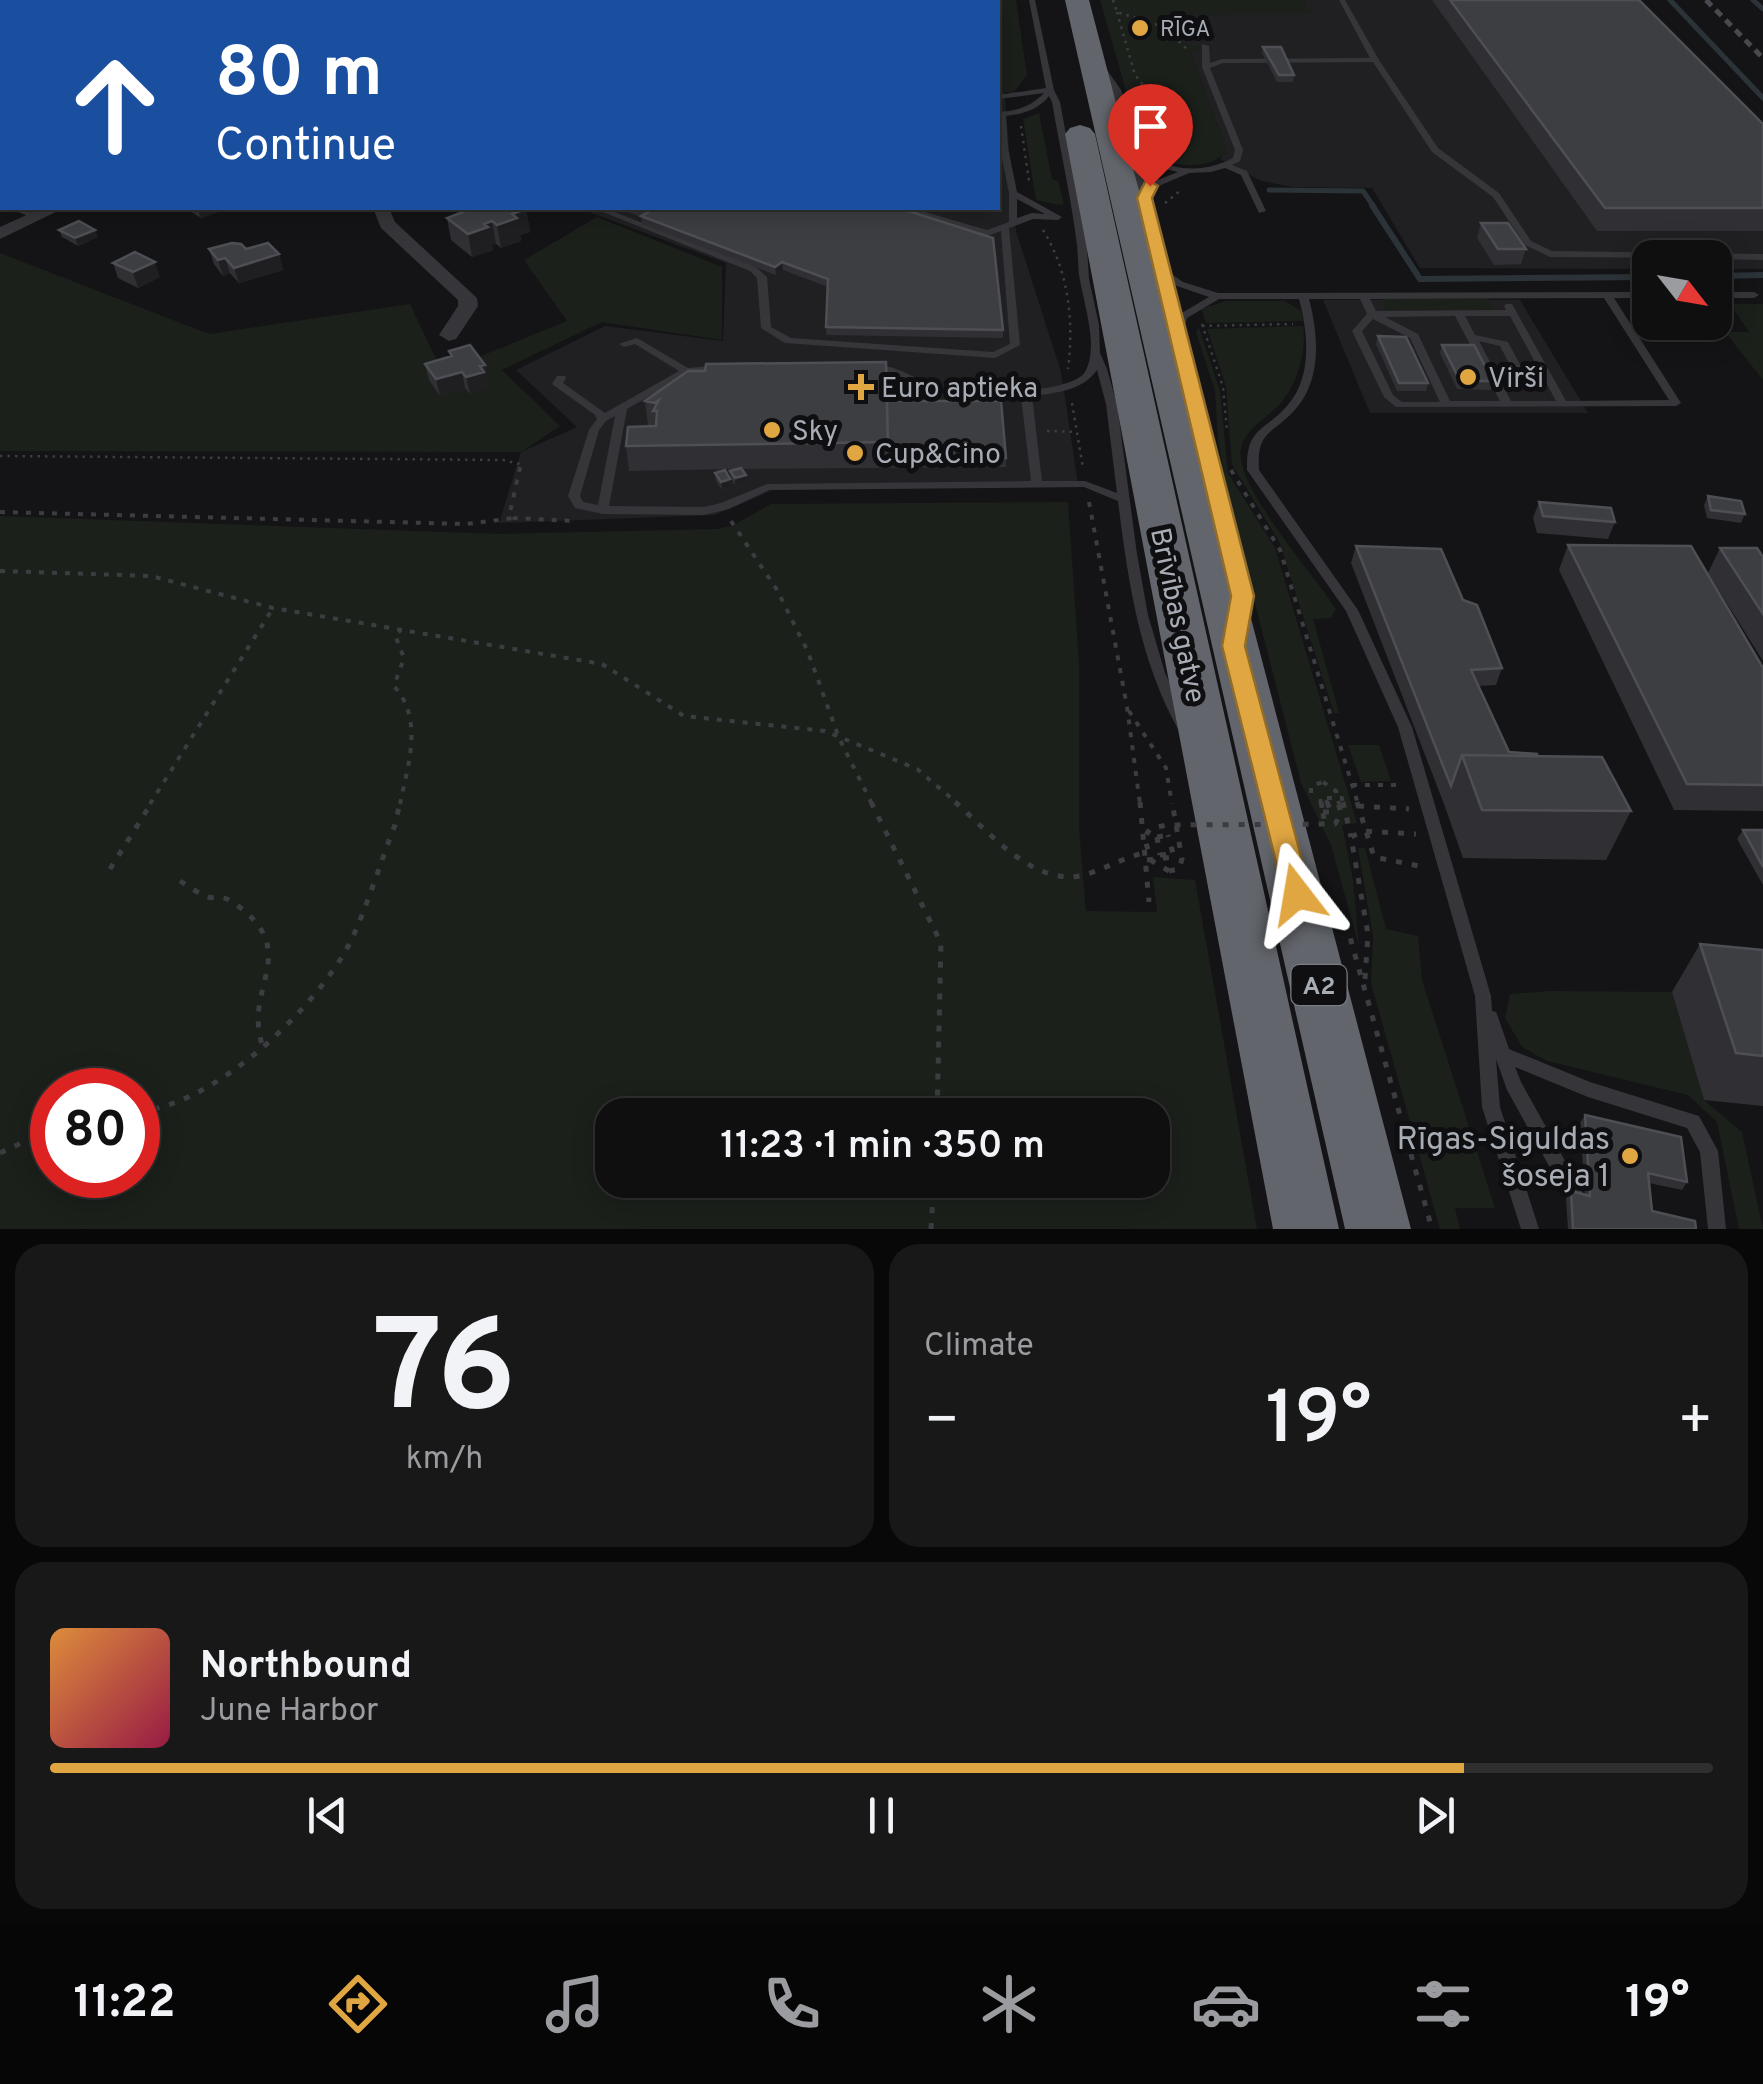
<!DOCTYPE html>
<meta charset="utf-8">
<style>
:root{--surface:#0f0f10;--page:#181819;--text:#f1f3f6;--muted:#9b9c9f;--line:#2f2f30;--accent:#e0a642}
body{margin:0;font-family:Overpass,sans-serif;background:var(--page);color:var(--text);height:100vh;display:flex;flex-direction:column;font-size:38px;white-space:nowrap}
*{box-sizing:border-box;margin:0}
p{font-size:32px;color:var(--muted)}
.icon{flex:none;width:55px;height:55px;fill:none;stroke:currentColor;stroke-width:2;stroke-linecap:round;stroke-linejoin:round}
.map{position:relative;height:1229px;overflow:hidden}
.panel{display:flex;flex-direction:column;gap:15px;padding:15px;background:#080809;flex:1}
.panel>*{flex:none}
.guide{position:absolute;left:0px;top:0px;width:1000px;height:210px;box-shadow:0 5px 25px #0003,0 0 0 2px var(--line);background:#1a4fa0;color:#fff;overflow:hidden}
.needle{width:65px;rotate:121deg}
.controls{position:absolute;left:1632px;top:240px;display:grid;gap:20px}
.controls a{display:grid;place-items:center;width:100px;height:100px;border-radius:20px;background:var(--surface);box-shadow:0 5px 25px #0003,0 0 0 2px var(--line);font-size:50px}
.speed{position:absolute;left:30px;top:1068px;display:flex;gap:20px;font-size:50px;font-weight:700;text-align:center}
.speed>*{display:grid;place-content:center;width:130px;height:130px;border-radius:50%;background:var(--surface);box-shadow:0 5px 25px #0003,0 0 0 2px var(--line);line-height:1}
.speed .limit{border:15px solid #d22;background:#fff;color:#111}
.pin{position:absolute;display:grid;place-items:center;width:85px;height:85px;color:#fff;margin:-102px -42px;border-radius:50% 50% 50% 0;rotate:-45deg;box-shadow:0 0 10px #0007}
.pin .icon{rotate:45deg}
.me{position:absolute;width:110px;margin:-55px;rotate:346deg;stroke-linejoin:round;filter:drop-shadow(0 0 8px #0008)}
.turn{display:flex;align-items:center;gap:35px;height:210px;padding:0 50px;font-size:45px}
.turn .icon{width:130px;height:130px;stroke-width:2.5}
.turn b{display:block;font-size:70px;line-height:85px}
.big{font-size:75px;font-weight:600;line-height:1.1}
.panel .card{flex:1;display:flex;flex-direction:column;justify-content:center;gap:15px;min-width:0;padding:0 35px;border-radius:30px;background:var(--page)}
.panel .dial{align-items:center;gap:0}
.dial b{font-size:130px;line-height:1}
.song{display:flex;align-items:center;gap:30px}
.cover{width:120px;height:120px;border-radius:15px;background:linear-gradient(135deg,hsl(30 70% 55%),hsl(340 70% 35%))}
.played{height:10px;border-radius:5px;background:linear-gradient(90deg,var(--accent) 85%,var(--line) 85%)}
.keys{display:flex;justify-content:space-around;direction:ltr}
.heat{display:flex;justify-content:space-between;align-items:center;font-size:55px;direction:ltr}
.panel .tiles{flex:1;display:grid;gap:15px;grid-template-columns:1fr 1fr}
.card:last-child{grid-column:span 2}
.trip{position:absolute;left:595px;top:1098px;width:575px;height:100px;border-radius:30px;background:var(--surface);box-shadow:0 5px 25px #0003,0 0 0 2px var(--line);font-weight:600;line-height:100px;text-align:center}
.tab-bar{display:flex;height:160px;justify-content:space-around;align-items:center;background:#060606;color:var(--muted)}
.tab-bar .icon{width:70px;height:70px}
.tab-bar .current{color:var(--accent)}
.tab-bar b{font-size:45px;color:var(--text)}
.map>svg:first-child{display:block}
.built{fill:#202023}
.green{fill:#1b201b;fill-rule:evenodd}
.lines{fill:none;stroke-linecap:round;stroke-linejoin:round}
.stream-far1{stroke:#2c3338;stroke-width:5}
.stream{stroke:#2c3338;stroke-width:6}
.path-far2{stroke:#3c3d41;stroke-width:2.5;stroke-dasharray:2.5 5;stroke-linecap:butt}
.path-far1{stroke:#3c3d41;stroke-width:4;stroke-dasharray:5 8;stroke-linecap:butt}
.path{stroke:#3c3d41;stroke-width:5;stroke-dasharray:6 10;stroke-linecap:butt}
.lane{fill:#36363a;fill-rule:evenodd}
.street{fill:#36363a;fill-rule:evenodd}
.highway{fill:#62656b;fill-rule:evenodd}
.rail{stroke:#494a4f;stroke-width:5;stroke-dasharray:8 6;stroke-linecap:butt}
.path-bridge-far1{stroke:#3c3d41;stroke-width:4;stroke-dasharray:5 8;stroke-linecap:butt}
.path-bridge{stroke:#3c3d41;stroke-width:5;stroke-dasharray:6 10;stroke-linecap:butt}
.wall{fill:#303034}
.shaded-wall{fill:#1f1f22}
.building{fill:#3d3e42;stroke:#4d4f54;stroke-width:2.5}
.route{fill:#e0a642;stroke:#926c2b;stroke-width:2.5}
.poi-dot{fill:#e0a642;stroke:#0f0f11;stroke-width:4}
.labels{text-anchor:middle;stroke-width:10;stroke-linejoin:round;paint-order:stroke}
.far-poi-label{font-size:22px;fill:#a7acb5;stroke:#0f0f11;text-anchor:start}
.shield{fill:#0f0f11;stroke:#797d84;stroke-width:2.5}
.shield-label{font-size:25px;font-weight:bold;fill:#a7acb5}
.poi-label{font-size:28px;fill:#a7acb5;stroke:#0f0f11;text-anchor:start}
.street-label{font-size:28px;fill:#a7acb5;stroke:#0f0f11}
.near-poi-label{font-size:32px;fill:#a7acb5;stroke:#0f0f11;text-anchor:end}
</style>
<div class="map">
<svg width="1763" height="1229" viewBox="0 0 1763 1229">
<rect width="100%" height="100%" fill="#141416"/>
<path class="built" d="M1304 0H1637L1763 127V269H1715V258H1650V269L1420 268 1372 188 1293 187 1261 181 1220 159 1227 151 1176 14H1311Z
M998 13 1016 231 1061 372 1078 484 773 490 715 515 499 523 521 452 577 427 516 370 605 326 723 341 726 263 578 208H998Z
M1323 300H1520L1588 413H1370Z"/>
<path class="green" d="M991 0H1016L1027 75 1013 93 998 91V2Z
M1100 0H1304L1312 14 1177 15 1188 45 1200 46V51L1190 52 1227 151C1208 174 1156 167 1141 143Z
M1039 113 1052 179 1058 181 1064 204 1061 205 1036 200 1023 119Z
M597 217 722 267V340L602 322 502 370 560 426 521 452 0 451V253L209 334 410 304 442 372 567 321 524 260Z
M1382 299H1488L1495 310H1386Z
M1226 301H1285L1301 311 1303 321 1206 323 1201 309Z
M1730 304H1763V380L1725 332H1749Z
M1303 326C1307 349 1298 380 1284 399 1269 420 1237 429 1241 459 1247 500 1312 572 1336 609L1331 618 1313 619 1339 713H1334L1279 541 1232 465 1226 386 1207 329Z
M1199 328 1220 391 1228 473 1275 548 1357 823 1342 825 1353 880 1359 946 1331 845 1301 783 1227 494 1218 440 1215 391 1196 332Z
M1068 502 1079 663V829L1086 911 1157 912 1153 877 1195 880 1257 1229H0V516L500 534 717 529 734 525 771 504ZM52 1090H138V1175H52ZM612 1115H1152V1180H612Z
M1348 745H1379L1391 781 1361 782Z
M1358 848H1365L1386 929 1418 936 1422 980 1495 1208H1455L1460 1229H1440L1371 983 1373 936Z
M1549 991 1672 992 1704 1100 1742 1132 1763 1229H1739L1717 1122 1688 1095 1547 1061 1522 1047 1505 1018 1510 994Z"/>
<g class="lines">
<path class="stream-far1" d="M1670 0 1763 98
M1753 0 1763 9
M1269 190 1363 191 1374 207"/>
<path class="stream" d="M1372 205 1420 279 1650 277
M1715 276 1763 275"/>
<path class="path-far2" d="M1113 0 1117 12 1164 27 1188 50
M1117 12 1135 75 1153 97 1175 154
M1021 126 1029 181
M1165 203 1181 190
M1043 230C1069 272 1074 321 1068 369
M1202 324 1223 387 1227 431
M1202 326 1293 324
M1072 403 1083 468
M1047 431 1077 432
M0 456 503 460 519 464 521 470"/>
<path class="path-far1" d="M520 467 510 512 514 518 572 521
M1231 470 1280 550 1358 804
M1089 502 1127 707 1140 804
M0 512 466 524 514 518
M731 521 777 590 808 652 839 738 872 804
M0 571 151 576 273 608 602 664 684 716 825 731 917 769 958 804
M1129 711 1166 768 1172 804
M1352 785H1402
M1311 793V786L1323 782
M1326 800 1328 804
M150 804 273 608
M400 804C408 764 424 720 394 686L404 658 395 635 401 630
M1321 804 1320 798H1342L1343 804"/>
<path class="path" d="M871 802 941 943 937 1115
M955 802C991 833 1035 890 1088 874 1108 867 1126 857 1147 852
M1140 802 1149 902
M1321 802 1323 812
M1327 802 1331 812
M1343 802 1351 837
M1357 802 1374 857 1424 867
M1358 806 1409 809
M1323 813 1325 825
M1157 837 1160 855
M1147 860 1174 857 1168 835
M110 869 152 802
M1169 871 1179 869 1182 859 1172 802
M180 881C188 886 199 894 208 897 217 899 222 895 231 901 305 950 243 986 262 1044
M1346 923 1432 1229
M1365 979 1368 934 1351 837 1364 831 1416 834
M138 1112C214 1103 300 1022 340 960 361 929 380 862 395 825L400 802
M0 1153 52 1129
M931 1229 934 1180"/>
<path class="lane" d="M233 0H282L279 2H236Z
M970 0H976V2H970Z
M1029 0H1035L1054 90 1060 102 1087 248 1089 279 1099 325 1100 353 1107 369 1117 404 1137 554 1148 615 1165 673 1190 726 1188 729H1178C1139 658 1128 581 1118 501L1084 487 769 490 729 509 704 515 603 514 575 508 568 496 589 430 597 419 595 415 552 384 557 376H565L566 378 563 383 605 413 679 371 635 344 624 347 619 344 637 338 688 368 721 365 726 368 721 371 688 374 627 409 609 506 704 507 721 503 767 484 1031 481 1021 397C993 398 962 401 934 393 911 386 893 374 867 370L866 368C890 357 920 384 944 389 970 394 1070 395 1085 372 1090 364 1091 352 1091 343 1090 320 1083 298 1079 275 1078 265 1078 255 1077 245 1071 197 1060 149 1052 102L1049 96C1038 110 1023 114 1006 116L1008 148 1017 192 1062 217 1058 220 1033 219 1009 228 1020 345 995 358 785 343 761 328 757 278 750 271 593 208H604L756 267 767 277 771 327 791 338 993 352 1010 344 1001 231 987 236 899 208H911L987 230 1009 222V193L1000 149H998V144H1000L998 112C1016 111 1031 107 1044 93L998 99V95L1046 88ZM1017 199 1045 214 1032 213 1017 218ZM1097 370 1106 404 1117 493 1085 481H1042L1032 396C1056 393 1082 391 1097 370ZM615 416 598 505 583 502 580 496 599 430 606 421Z
M1339 0H1345L1379 60 1438 148 1499 193 1531 241 1552 251 1763 254V260L1715 259V258L1550 257 1525 245 1493 197 1432 152 1373 62 1223 63 1210 68 1243 150 1240 161 1232 165 1247 171 1266 211 1259 213 1241 175 1225 168 1211 172 1189 173 1154 188 1148 200H1142L1141 198 1147 184 1178 172C1158 168 1143 161 1128 148V144C1138 146 1145 155 1155 160 1181 172 1209 171 1233 158L1235 150 1202 67V44L1209 46 1210 63 1222 59 1370 58Z
M0 153H2V158H0Z
M2 166V173L0 174V167Z
M0 201 2 202 3 208 0 207Z
M7 208H19L41 216 37 219Z
M1163 268 1183 282 1218 293 1650 292V298H1614L1681 403 1676 406 1396 407 1384 397 1352 331 1367 314 1360 299H1309C1319 336 1322 382 1293 412 1270 436 1257 431 1259 470L1358 610 1412 727 1491 996 1492 1011 1496 1012 1498 1017 1509 1049 1590 1082 1699 1116 1718 1151 1726 1229H1708L1700 1152 1687 1128 1588 1097 1515 1067 1521 1082 1603 1229H1584L1507 1090 1496 1059 1500 1107 1539 1229H1521L1482 1107 1475 996 1398 727 1346 611 1247 470C1246 427 1264 432 1287 406 1313 377 1308 333 1299 299H1219L1187 318 1184 328 1179 331 1174 328 1180 314 1209 297 1177 286 1160 273V269ZM1604 298 1669 400 1566 401 1512 304H1506L1504 306 1506 310 1376 311 1370 299ZM1455 316 1500 401H1450L1418 334 1385 317ZM1465 316H1510L1556 401H1511L1504 388 1525 374 1508 342 1475 335ZM1373 319 1410 338 1440 402H1402L1393 395 1362 331ZM1479 341 1500 346 1514 373 1500 381Z
M1715 292H1754L1759 295 1754 298H1715Z"/>
<path class="street" d="M314 0H328V2H314Z
M1090 60H1100L1121 90 1135 129 1221 465 1218 470H1202L1199 465 1119 129 1105 90 1088 63Z
M42 208H64L0 239V227Z
M373 208H389L395 222 477 298 478 306 456 339 449 341 439 335 458 306V300L381 228Z"/>
<path class="highway" d="M1065 0H1089L1411 1229H1345Z
M1080 125 1090 128 1095 134 1339 1229H1273L1065 134 1070 128Z"/>
<path class="rail" d="M1706 0 1763 58"/>
<path class="path-bridge-far1" d="M1323 782 1336 791 1339 804"/>
<path class="path-bridge" d="M1323 812H1331
M1157 837 1168 835
M1160 855 1173 854
M1169 871 1152 861 1144 838 1150 829 1166 825 1335 824 1341 814 1338 802"/>
</g>
<path class="wall" d="M1432 0H1639L1763 124V231H1597Z
M2 18V147L0 146V21Z
M1263 47 1294 75 1293 82H1277L1262 53Z
M185 208H230L201 218Z
M616 208H899L1003 330V338L826 335 828 287 783 270 776 275 642 224 641 217Z
M526 209 530 232 520 235 521 241 501 248 496 244 492 245 493 250 472 257 451 240 447 218Z
M1481 223 1526 249 1521 264 1494 265 1477 238Z
M59 230 98 237 78 246 62 237Z
M209 249H246L279 254 283 270 239 283 230 273 223 276 214 264Z
M113 263 160 277 138 288 118 278Z
M1378 336 1428 383 1426 391H1397L1376 344Z
M1442 345 1493 381 1491 390 1457 389 1440 353Z
M449 351 485 365 488 381 486 382 487 388 470 394 465 388 440 396 429 380 425 364 450 357Z
M645 401 887 414 1006 458V467L742 469 746 483 735 486 731 479 730 471 737 469 629 471 626 446 651 426 648 425Z
M715 473 730 479 731 487 722 490 716 481Z
M1708 496 1745 514 1741 523 1707 518 1704 505Z
M1539 502 1615 522 1608 539 1537 533 1533 518Z
M1568 545 1763 668V811L1674 810 1559 570Z
M1356 546 1502 668 1496 685 1478 686 1509 752 1537 756 1631 811 1606 860 1463 858 1444 804 1351 563Z
M1720 548 1763 557V661L1708 573Z
M1743 830H1763V885L1737 839Z
M1700 944 1763 950V1106L1704 1100 1672 992Z
M1585 1115 1687 1182 1682 1190 1649 1183 1652 1211 1696 1229H1568L1566 1199 1571 1191 1585 1195 1580 1123Z"/>
<path class="shaded-wall" d="M161 0H206V2H162Z
M197 208H230L201 218Z
M526 209 530 232 520 235 521 241 501 248 497 225 512 214Z
M492 221 496 244 492 245 493 250 472 257 468 234 484 224Z
M95 230 98 237 78 246 75 238Z
M279 254 283 270 239 283 234 268Z
M225 258 230 273 223 276 218 260Z
M155 262 160 277 138 288 133 272Z
M782 262 783 270 776 275 775 267Z
M485 365 488 381 486 382 487 388 470 394 466 377 480 366Z
M462 372 465 388 440 396 436 379Z
M746 475V483L735 486V478Z
M730 479 731 487 722 490 721 482Z"/>
<path class="building" d="M257 0H277L276 2H256Z
M350 0H367L366 2H349Z
M714 0H960V2H714Z
M1450 0H1639L1763 124V208H1605Z
M0 47H2V76L0 78Z
M1263 47H1281L1294 75H1279Z
M473 208H524L526 209 512 214 517 218 497 225 492 221 484 224 488 227 468 234 447 218Z
M635 208H899L993 238 1003 330 826 327 828 279 782 262 775 267 641 216 648 212Z
M79 221 95 230 75 238 59 230Z
M1481 223H1508L1526 249H1498Z
M232 243 241 244 246 249 268 243 279 254 234 268 225 258 218 260 209 249Z
M135 252 155 262 133 272 113 263Z
M1378 336 1406 337 1428 383H1399Z
M470 345 485 365 480 366 484 372 466 377 462 372 436 379 425 364 452 356 449 351Z
M1442 345H1474L1493 381H1460Z
M886 362 888 442 626 446 628 427 656 426 657 411H653L659 400 654 403 645 401 688 371H705L706 364Z
M887 401H1001L1006 458 888 459Z
M741 468 746 475 735 478 730 471Z
M725 470 730 479 721 482 715 473Z
M1708 496 1741 501 1745 514 1711 510Z
M1539 502 1611 508 1615 522 1543 516Z
M1568 545 1691 546 1763 668V785L1687 784Z
M1356 546 1441 549 1463 600 1477 605 1502 668 1471 670 1509 752 1537 754V756L1462 755 1451 786Z
M1720 548H1757L1763 557V614Z
M1462 755 1602 757 1631 811 1482 810Z
M1743 830H1763V867Z
M1700 944 1763 950V1056L1736 1053Z
M1585 1115 1681 1137 1687 1182 1648 1173 1652 1211 1695 1221 1696 1229H1573L1571 1191 1590 1196Z"/>
<path class="route" d="M1150 181 1158 186 1152 198 1254 596 1245 646 1311 894 1307 902 1297 905 1288 902 1284 894 1222 646 1231 596 1137 198 1145 182Z"/>
<g class="poi-dot">
<circle cx="1140" cy="28" r="10"/>
<circle cx="1468" cy="377" r="10"/>
<path d="M856 372h10v10h10v10h-10v10h-10v-10h-10v-10h10z"/>
<circle cx="772" cy="430" r="10"/>
<circle cx="855" cy="453" r="10"/>
<circle cx="1630" cy="1156" r="10"/>
</g>
<g class="labels">
<g class="far-poi-label">
<text x="1160" y="36">RĪGA</text>
</g>
<rect class="shield" x="1291.5" y="965" width="55" height="40" rx="8"/>
<g class="shield-label">
<text x="1319" y="994">A2</text>
</g>
<g class="poi-label">
<text x="1488" y="387">Virši</text>
<text x="881" y="397">Euro aptieka</text>
<text x="792" y="440">Sky</text>
<text x="875" y="463">Cup&amp;Cino</text>
</g>
<g class="street-label">
<text transform="translate(1179 615) rotate(78)" y="10">Brīvības gatve</text>
</g>
<g class="near-poi-label">
<text x="1610" y="1149">Rīgas-Siguldas<tspan x="1610" dy="37">šoseja 1</tspan></text>
</g>
</g>
</svg>
<div class="controls">
<a><svg class="needle" viewBox="-14 -14 28 28"><path d="M0-13l5 13h-10z" fill="#e53935"/><path d="M0 13l5-13h-10z" fill="#9b9c9f"/></svg></a>
</div>
<div class="speed"><div class="limit">80</div></div>
<div class="pin" style="left:1150px;top:186px;background:#d93025"><svg class="icon" aria-label="arrive" viewBox="0 0 24 24"><path d="M6 21V4h12l-3 4 3 4H6"/></svg></div>
<svg class="me" style="left:1297px;top:894px" viewBox="-20 -20 40 40"><path d="M0-17L14 15 0 8-14 15z" fill="#e0a642" stroke="#fff" stroke-width="4"/></svg>
<div class="trip">11:23 · 1 min · 350 m</div>
<div class="guide">
<div class="turn"><svg class="icon" aria-label="ahead" viewBox="0 0 24 24"><path d="M12 20V5M6 11l6-6 6 6"/></svg><div><b>80 m</b>Continue</div></div>
</div>
</div>
<section class="panel">
<div class="tiles">
<div class="card dial"><b>76</b><p>km/h</p></div>
<div class="card"><p>Climate</p>
<div class="heat"><a>−</a><b class="big">19°</b><a>+</a></div>
</div>
<div class="card">
<div class="song"><i class="cover"></i><div><b>Northbound</b><p>June Harbor</p></div></div>
<div class="played"></div>
<div class="keys"><svg class="icon" aria-label="previous" viewBox="0 0 24 24"><path d="M18 5L8 12l10 7zM5 5v14"/></svg><svg class="icon" aria-label="pause" viewBox="0 0 24 24"><path d="M8 5v14M16 5v14"/></svg><svg class="icon" aria-label="next" viewBox="0 0 24 24"><path d="M6 5l10 7-10 7zM19 5v14"/></svg></div>
</div>
</div>
</section>
<nav class="tab-bar">
<b>11:22</b>
<svg class="icon current" aria-label="directions" viewBox="0 0 24 24"><path d="M12 3l9 9-9 9-9-9zM9 14v-3h6M13 9l2 2-2 2"/></svg>
<svg class="icon" aria-label="music" viewBox="0 0 24 24"><path d="M9 18V5l10-2v13"/><circle cx="6" cy="18" r="3"/><circle cx="16" cy="16" r="3"/></svg>
<svg class="icon" aria-label="phone" viewBox="0 0 24 24"><path d="M5 4h4l2 5-3 2q2 4 5 5l2-3 5 2v4C11 20 4 13 5 4z"/></svg>
<svg class="icon" aria-label="climate" viewBox="0 0 24 24"><path d="M12 3v18M4 7l16 10M4 17L20 7"/></svg>
<svg class="icon" aria-label="car" viewBox="0 0 24 24"><path d="M5 17H2v-5l4-1 3-4h7l3 4 3 1v5h-3M9 17h6M6 11h13"/><circle cx="7" cy="17" r="2"/><circle cx="17" cy="17" r="2"/></svg>
<svg class="icon" aria-label="filters" viewBox="0 0 24 24"><path d="M4 7h16M4 17h16"/><circle cx="9" cy="7" r="2"/><circle cx="15" cy="17" r="2"/></svg>
<b>19°</b>
</nav>
